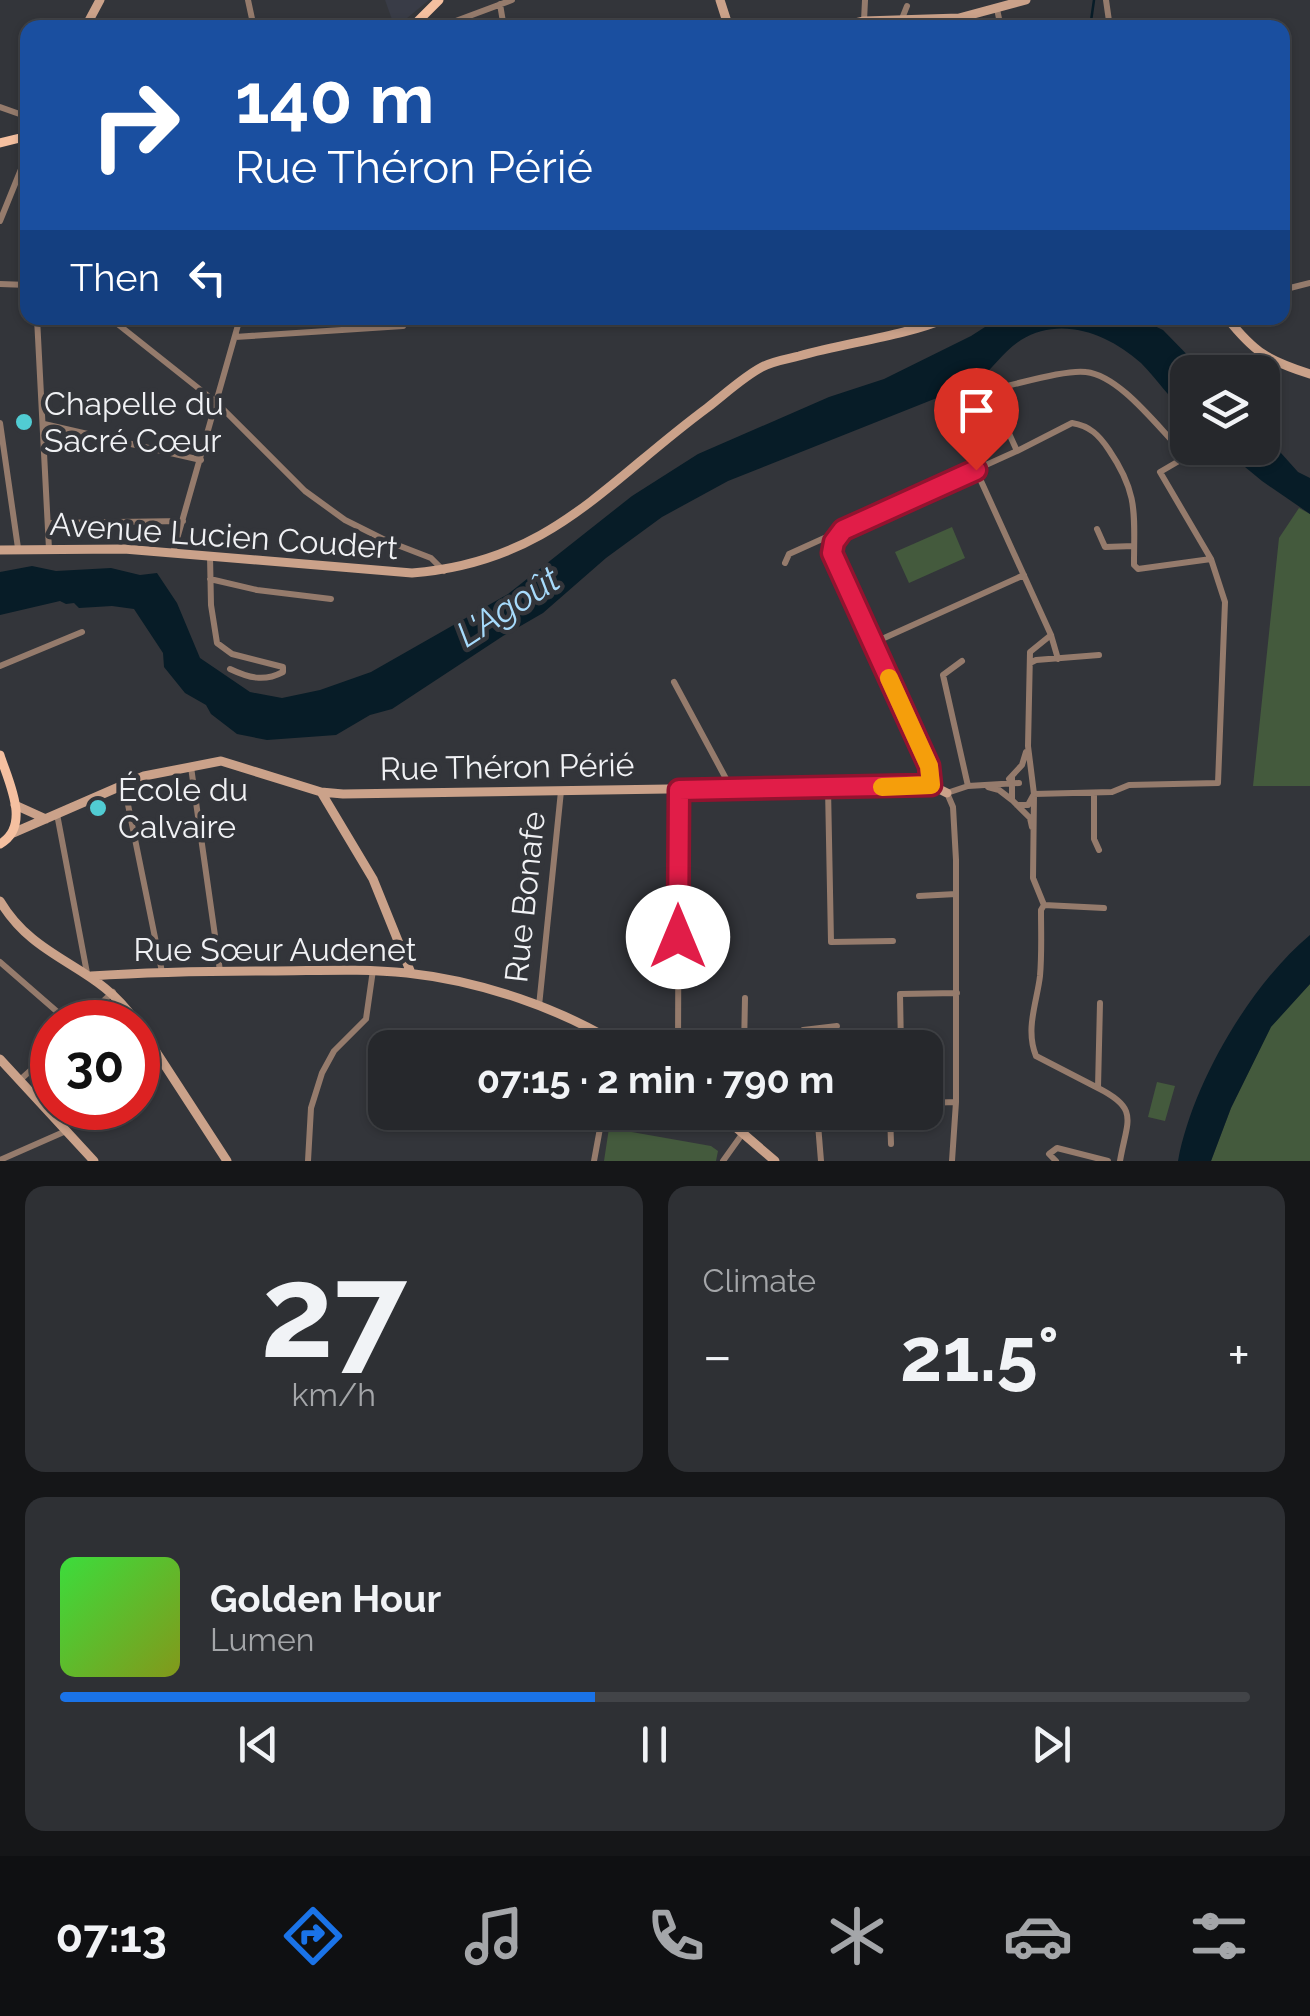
<!DOCTYPE html>
<meta charset="utf-8">
<style>
:root{--surface:#26282c;--page:#2e3034;--text:#f1f3f6;--muted:#a4a6a9;--line:#424448;--accent:#1a73e8}
body{margin:0;font-family:Raleway,sans-serif;background:var(--page);color:var(--text);height:100vh;display:flex;flex-direction:column;font-size:38px;white-space:nowrap}
*{box-sizing:border-box;margin:0}
p{font-size:32px;color:var(--muted)}
.icon{flex:none;width:55px;height:55px;fill:none;stroke:currentColor;stroke-width:2;stroke-linecap:round;stroke-linejoin:round}
.map{position:relative;height:1161px;overflow:hidden}
.sheet{display:flex;flex-direction:column;gap:25px;padding:25px;background:#151618;flex:1}
.sheet>*{flex:none}
.hud{position:absolute;left:20px;top:20px;width:1270px;height:305px;border-radius:20px;box-shadow:0 2px 8px #0004,0 0 0 2px var(--line);background:#1a4fa0;color:#fff;overflow:hidden}
.buttons{position:absolute;left:1170px;top:355px;display:grid;gap:20px}
.buttons a{display:grid;place-items:center;width:110px;height:110px;border-radius:20px;background:var(--surface);box-shadow:0 2px 8px #0004,0 0 0 2px var(--line);font-size:50px}
.speed{position:absolute;left:30px;top:1000px;display:flex;gap:20px;font-size:50px;font-weight:700;text-align:center}
.speed>*{display:grid;place-content:center;width:130px;height:130px;border-radius:50%;background:var(--surface);box-shadow:0 2px 8px #0004,0 0 0 2px var(--line);line-height:1}
.speed .limit{border:15px solid #d22;background:#fff;color:#111}
.pin{position:absolute;display:grid;place-items:center;width:85px;height:85px;color:#fff;margin:-102px -42px;border-radius:50% 50% 50% 0;rotate:-45deg;box-shadow:0 0 10px #0007}
.pin .icon{rotate:45deg}
.me{position:absolute;width:110px;margin:-55px;rotate:0deg;stroke-linejoin:round;filter:drop-shadow(0 0 8px #0008)}
.turn{display:flex;align-items:center;gap:35px;height:210px;padding:0 50px;font-size:45px}
.turn .icon{width:130px;height:130px;stroke-width:2.5}
.turn b{display:block;font-size:70px;line-height:85px}
.then{display:flex;align-items:center;height:95px;padding:0 50px;background:#0003;gap:20px;font-size:38px}
.big{font-size:75px;font-weight:700;line-height:1.1}
.sheet .tile{flex:1;display:flex;flex-direction:column;justify-content:center;gap:15px;min-width:0;padding:0 35px;border-radius:20px;background:var(--page)}
.sheet .dial{align-items:center;gap:0}
.dial b{font-size:130px;line-height:1}
.song{display:flex;align-items:center;gap:30px}
.cover{width:120px;height:120px;border-radius:15px;background:linear-gradient(135deg,hsl(120 70% 55%),hsl(70 70% 35%))}
.played{height:10px;border-radius:5px;background:linear-gradient(90deg,var(--accent) 45%,var(--line) 45%)}
.keys{display:flex;justify-content:space-around;direction:ltr}
.heat{display:flex;justify-content:space-between;align-items:center;font-size:55px;direction:ltr}
.sheet .tiles{flex:1;display:grid;gap:25px;grid-template-columns:1fr 1fr}
.tile:last-child{grid-column:span 2}
.trip{position:absolute;left:368px;top:1030px;width:575px;height:100px;border-radius:20px;background:var(--surface);box-shadow:0 2px 8px #0004,0 0 0 2px var(--line);font-weight:700;line-height:100px;text-align:center}
.menu{display:flex;height:160px;justify-content:space-around;align-items:center;background:#0f1012;color:var(--muted)}
.menu .icon{width:70px;height:70px}
.menu .current{color:var(--accent)}
.menu b{font-size:45px;color:var(--text)}
.map>svg:first-child{display:block}
.built{fill:#393c47}
.green{fill:#445a3d}
.water{fill:#071c27}
.lines{fill:none;stroke-linecap:round;stroke-linejoin:round}
.stream{stroke:#071c27;stroke-width:2.5}
.street{stroke:#957b6c;stroke-width:6}
.secondary{stroke:#cba28a;stroke-width:9}
.primary{stroke:#f5c0a0;stroke-width:9}
.route-casing{stroke:#92132f;stroke-width:25}
.route{stroke:#e11d48;stroke-width:18}
.slow{stroke:#f59e0b;stroke-width:18}
.poi-dot{fill:#51ccd3;stroke:#33353a;stroke-width:4}
.labels{text-anchor:middle;stroke-width:9;stroke-linejoin:round;paint-order:stroke}
.poi-label{font-size:32px;fill:#f0f1f4;stroke:#33353a;text-anchor:start}
.street-label{font-size:32px;fill:#f0f1f4;stroke:#33353a}
.water-label{font-size:35px;font-style:italic;fill:#a7dbfc;stroke:#33353a}
</style>
<div class="map">
<svg width="1310" height="1161" viewBox="0 0 1310 1161">
<rect width="100%" height="100%" fill="#33353a"/>
<path class="built" d="M385 0H429L395 28Z"/>
<path class="green" d="M1299 508 1310 514V786H1253L1279 538Z
M952 527 965 558 909 583 895 552Z
M1310 984V1161H1211L1231 1108 1271 1026Z
M1157 1082 1175 1086 1165 1121 1148 1117Z
M609 1128 711 1146 718 1151 716 1161H604Z"/>
<path class="water" d="M999 318H1138L1163 330 1204 372H1188L1187 414C1169 398 1158 380 1141 363 1109 334 1061 315 1021 340 1004 351 993 368 977 382L728 481 662 517 606 558 543 613 503 636 392 709 370 715 336 735 267 740 237 734 211 714 206 705 185 693 164 667 163 653 134 609 112 606 79 608 74 603 66 604 60 601 0 615V572L32 566 56 571 111 568 140 575 157 573 177 603 200 658 250 692 282 698 320 690 371 672 508 594 632 496 698 454 829 397 884 379 971 336Z
M1263 433 1298 472 1310 478V514L1262 481 1222 448H1262Z
M1310 935V984L1271 1027 1231 1108 1211 1161H1178C1192 1084 1250 985 1310 935Z"/>
<g class="lines">
<path class="stream" d="M1090 28 1094 0"/>
<path class="street" d="M248 0 254 28
M1106 0 1110 28
M500 4 504 28
M997 9 1001 28
M864 21 865 0
M901 21 907 6
M437 28 512 0
M0 107 28 117
M0 221 28 152
M0 284 28 285
M1282 290 1310 283
M37 318 49 549
M110 318 217 403 305 491 345 520 387 541 431 558 444 571
M235 337 403 326
M0 423 18 548
M44 424 201 460
M1017 451 992 396 993 389C1015 385 1066 369 1086 372 1121 376 1159 429 1183 452L1184 458 1160 472 1211 559 1225 602 1218 783 1129 785 1112 792 1034 794 1033 878 1044 905 1041 910C1041 932 1042 954 1040 976 1037 1002 1025 1029 1036 1056L1098 1088 1100 1003
M976 470 1051 635 1058 659
M50 523 183 521
M1097 529 1105 547 1134 546
M825 538 929 766 931 784
M173 553 240 318
M210 556 211 605 217 643 232 654 283 667V672C264 682 249 678 230 669
M785 563 789 554 1017 451 1072 423C1090 426 1099 435 1109 450 1139 494 1134 515 1134 565L1138 569 1211 559
M210 579 257 590 331 599
M873 643 1024 575
M962 661 943 675 968 786
M1030 663 1036 660 1099 655
M0 666 82 632
M674 682 731 788
M191 767 220 971
M1012 777V800L1030 818 1032 827
M1009 779 1022 765 1026 752
M124 785 162 972
M988 787 999 790 1012 800
M828 788 831 942 893 941
M1094 793V839L1099 850
M1017 805H1028L1034 794 1028 746 1030 652 1051 635
M57 814 87 973
M919 896 956 894
M1044 905 1104 908
M0 962 69 1022
M539 1006 561 791
M81 1022 113 992
M678 1048 679 790
M744 1048 745 998
M811 1048 803 1030 837 1026
M901 1048 900 994 957 993
M20 1080 52 1051
M1098 1088C1140 1109 1127 1120 1120 1161
M925 1103 956 1102
M817 1112 821 1161
M890 1112 891 1144
M0 1160 66 1131
M308 1161 311 1108 322 1073 334 1051 366 1019 373 970
M594 1161 603 1112
M723 1161 743 1133 748 1112
M952 1161 956 1102V860L953 807 947 793 968 786 1019 783
M1056 1161 1049 1154 1057 1148 1108 1161"/>
<path class="secondary" d="M720 0 729 28
M85 28 100 0
M833 28 864 21 959 18 1026 0
M1227 318C1255 353 1267 360 1310 374
M0 550 124 549 412 573C550 562 604 484 707 408 724 395 743 377 762 367 773 361 787 359 799 356 848 342 901 337 947 318
M321 792 373 879 411 973
M15 805 46 819
M13 833 144 776 221 761 321 792 343 794 931 785 947 793
M0 901C37 963 97 963 136 1022
M91 976C151 972 209 971 268 971 315 971 361 968 407 973 481 981 561 1008 624 1048
M138 1024 227 1161
M0 1059 94 1161
M718 1112 775 1161"/>
<path class="primary" d="M411 28 439 0
M0 143 28 136
M0 755C8 781 32 826 0 844"/>
</g>
<g class="lines">
<defs>
<path id="route" d="M678 937 679 790 931 785 929 766 832 553 834 542 843 530 976 470"/>
</defs>
<use href="#route" class="route-casing"/>
<use href="#route" class="route"/>
<path class="slow" d="M882 787 931 785 929 766 889 678"/>
</g>
<g class="poi-dot">
<circle cx="24" cy="422" r="10"/>
<circle cx="98" cy="808" r="10"/>
</g>
<g class="labels">
<g class="poi-label">
<text x="44" y="415">Chapelle du<tspan x="44" dy="37">Sacré Cœur</tspan></text>
<text x="118" y="801">École du<tspan x="118" dy="37">Calvaire</tspan></text>
</g>
<g class="street-label">
<text transform="translate(224 536) rotate(4)" y="11">Avenue Lucien Coudert</text>
<text transform="translate(507 767) rotate(-1)" y="11">Rue Théron Périé</text>
<text transform="translate(525 897) rotate(-84)" y="11">Rue Bonafe</text>
<text x="275" y="961">Rue Sœur Audenet</text>
</g>
<g class="water-label">
<text transform="translate(508 607) rotate(-33)" y="12">L'Agoût</text>
</g>
</g>
</svg>
<div class="buttons">
<a><svg class="icon" aria-label="layers" viewBox="0 0 24 24"><path d="M12 4l9 5-9 5-9-5zM3 14l9 5 9-5"/></svg></a>
</div>
<div class="speed"><div class="limit">30</div></div>
<div class="pin" style="left:976px;top:470px;background:#d93025"><svg class="icon" aria-label="arrive" viewBox="0 0 24 24"><path d="M6 21V4h12l-3 4 3 4H6"/></svg></div>
<svg class="me" style="left:678px;top:937px" viewBox="-20 -20 40 40"><circle r="19" fill="#fff"/><path d="M0-13L10 11 0 6-10 11z" fill="#e11d48"/></svg>
<div class="trip">07:15 · 2 min · 790 m</div>
<div class="hud">
<div class="turn"><svg class="icon" aria-label="right" viewBox="0 0 24 24"><path d="M7 20v-9h11M14 6l5 5-5 5"/></svg><div><b>140 m</b>Rue Théron Périé</div></div>
<div class="then">Then<svg class="icon" aria-label="left" viewBox="0 0 24 24"><path d="M17 20v-9H6M10 6l-5 5 5 5"/></svg></div>
</div>
</div>
<section class="sheet">
<div class="tiles">
<div class="tile dial"><b>27</b><p>km/h</p></div>
<div class="tile"><p>Climate</p>
<div class="heat"><a>−</a><b class="big">21.5°</b><a>+</a></div>
</div>
<div class="tile">
<div class="song"><i class="cover"></i><div><b>Golden Hour</b><p>Lumen</p></div></div>
<div class="played"></div>
<div class="keys"><svg class="icon" aria-label="previous" viewBox="0 0 24 24"><path d="M18 5L8 12l10 7zM5 5v14"/></svg><svg class="icon" aria-label="pause" viewBox="0 0 24 24"><path d="M8 5v14M16 5v14"/></svg><svg class="icon" aria-label="next" viewBox="0 0 24 24"><path d="M6 5l10 7-10 7zM19 5v14"/></svg></div>
</div>
</div>
</section>
<nav class="menu">
<b>07:13</b>
<svg class="icon current" aria-label="directions" viewBox="0 0 24 24"><path d="M12 3l9 9-9 9-9-9zM9 14v-3h6M13 9l2 2-2 2"/></svg>
<svg class="icon" aria-label="music" viewBox="0 0 24 24"><path d="M9 18V5l10-2v13"/><circle cx="6" cy="18" r="3"/><circle cx="16" cy="16" r="3"/></svg>
<svg class="icon" aria-label="phone" viewBox="0 0 24 24"><path d="M5 4h4l2 5-3 2q2 4 5 5l2-3 5 2v4C11 20 4 13 5 4z"/></svg>
<svg class="icon" aria-label="climate" viewBox="0 0 24 24"><path d="M12 3v18M4 7l16 10M4 17L20 7"/></svg>
<svg class="icon" aria-label="car" viewBox="0 0 24 24"><path d="M5 17H2v-5l4-1 3-4h7l3 4 3 1v5h-3M9 17h6M6 11h13"/><circle cx="7" cy="17" r="2"/><circle cx="17" cy="17" r="2"/></svg>
<svg class="icon" aria-label="filters" viewBox="0 0 24 24"><path d="M4 7h16M4 17h16"/><circle cx="9" cy="7" r="2"/><circle cx="15" cy="17" r="2"/></svg>
</nav>
